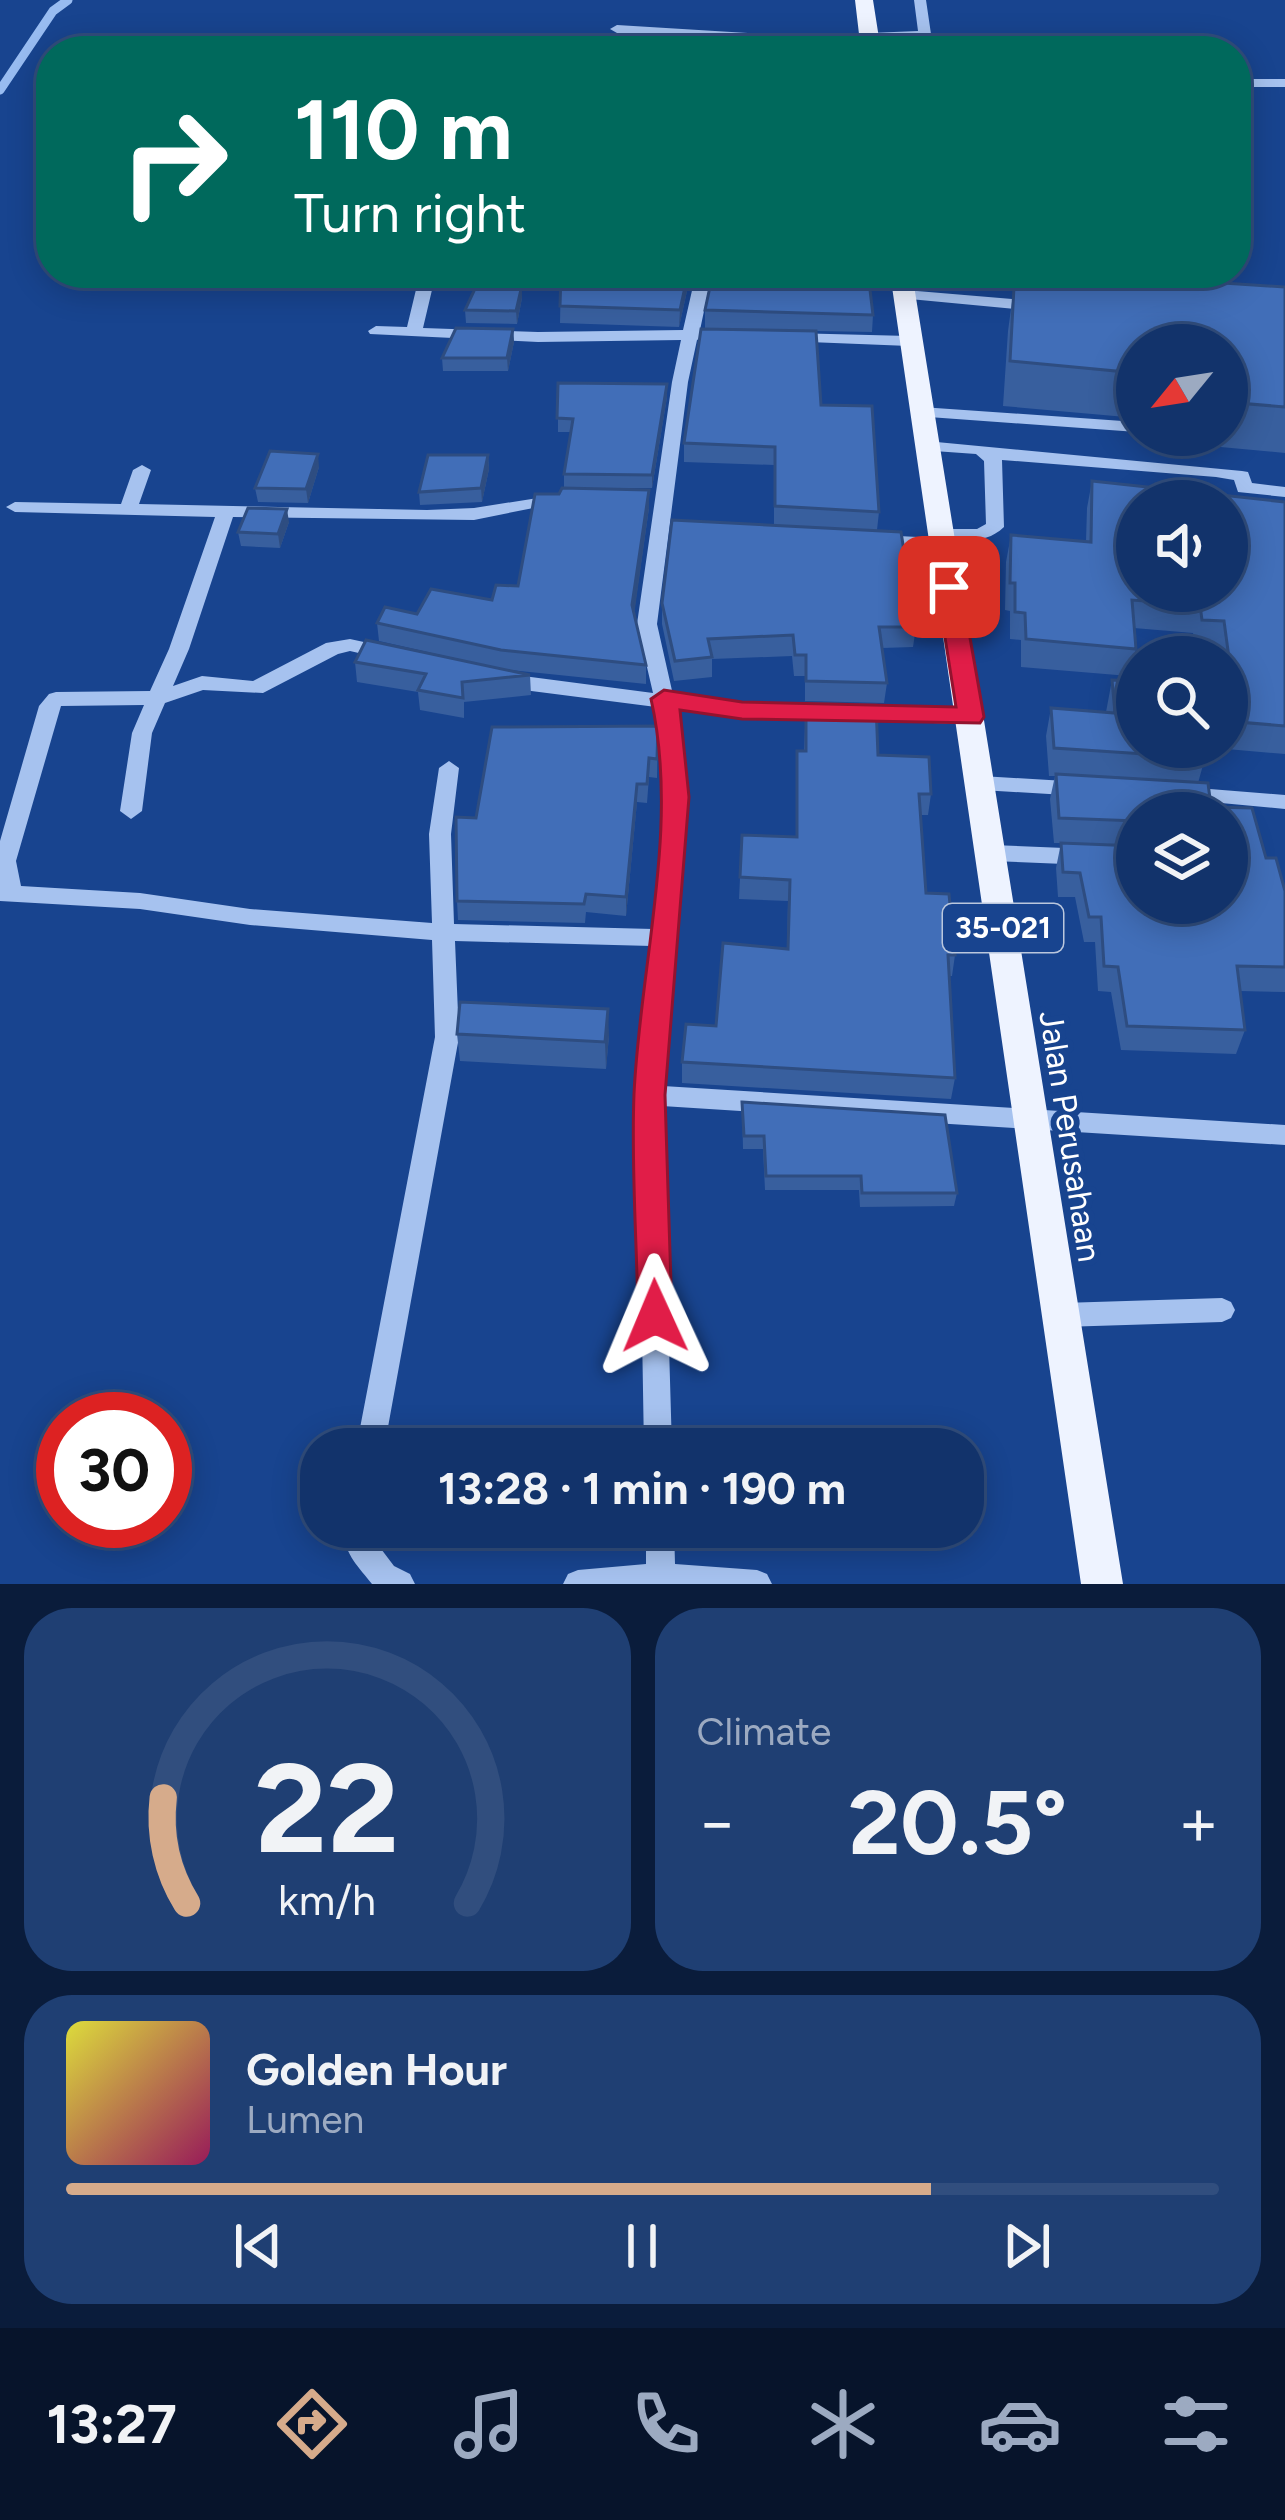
<!DOCTYPE html>
<meta charset="utf-8">
<style>
:root{--surface:#12336b;--page:#1f3f73;--text:#f1f3f6;--muted:#9caac1;--line:#314e7e;--accent:#d6ab8b}
body{margin:0;font-family:Figtree,sans-serif;background:var(--page);color:var(--text);height:100vh;display:flex;flex-direction:column;font-size:45px;white-space:nowrap}
*{box-sizing:border-box;margin:0}
p{font-size:39px;color:var(--muted)}
.icon{flex:none;width:66px;height:66px;fill:none;stroke:currentColor;stroke-width:2;stroke-linecap:round;stroke-linejoin:round}
.map{position:relative;height:1584px;overflow:hidden}
.panel{display:flex;flex-direction:column;gap:24px;padding:24px;background:#0a1c3b;flex:1}
.panel>*{flex:none}
.guide{position:absolute;left:36px;top:36px;width:1215px;height:252px;border-radius:48px;box-shadow:0 6px 30px #0003,0 0 0 3px var(--line);background:#00695c;color:#fff;overflow:hidden}
.needle{width:78px;rotate:240deg}
.tools{position:absolute;left:1116px;top:324px;display:grid;gap:24px}
.tools a{display:grid;place-items:center;width:132px;height:132px;border-radius:50%;background:var(--surface);box-shadow:0 6px 30px #0003,0 0 0 3px var(--line);font-size:60px}
.speed{position:absolute;left:36px;top:1392px;display:flex;gap:24px;font-size:60px;font-weight:700;text-align:center}
.speed>*{display:grid;place-content:center;width:156px;height:156px;border-radius:50%;background:var(--surface);box-shadow:0 6px 30px #0003,0 0 0 3px var(--line);line-height:1}
.speed .limit{border:18px solid #d22;background:#fff;color:#111}
.pin{position:absolute;display:grid;place-items:center;width:102px;height:102px;color:#fff;margin:-51px;border-radius:24px;box-shadow:0 6px 18px #0006}
.me{position:absolute;width:132px;margin:-66px;rotate:359deg;stroke-linejoin:round;filter:drop-shadow(0 0 9px #0008)}
.turn{display:flex;align-items:center;gap:42px;height:252px;padding:0 60px;font-size:54px}
.turn .icon{width:156px;height:156px;stroke-width:2.5}
.turn b{display:block;font-size:84px;line-height:102px}
.big{font-size:90px;font-weight:700;line-height:1.1}
.panel .widget{flex:1;display:flex;flex-direction:column;justify-content:center;gap:18px;min-width:0;padding:0 42px;border-radius:48px;background:var(--page)}
.panel .dial{align-items:center;gap:0}
.dial svg{height:312px;overflow:visible;fill:none;stroke:var(--line);stroke-width:7;stroke-linecap:round;text-anchor:middle}
.dial text{fill:var(--text);stroke:none}
.song{display:flex;align-items:center;gap:36px}
.cover{width:144px;height:144px;border-radius:18px;background:linear-gradient(135deg,hsl(60 70% 55%),hsl(330 70% 35%))}
.played{height:12px;border-radius:6px;background:linear-gradient(90deg,var(--accent) 75%,var(--line) 75%)}
.keys{display:flex;justify-content:space-around;direction:ltr}
.heat{display:flex;justify-content:space-between;align-items:center;font-size:66px;direction:ltr}
.panel .tiles{flex:1;display:grid;gap:24px;grid-template-columns:1fr 1fr}
.widget:last-child{grid-column:span 2}
.trip{position:absolute;left:300px;top:1428px;width:684px;height:120px;border-radius:48px;background:var(--surface);box-shadow:0 6px 30px #0003,0 0 0 3px var(--line);font-weight:700;line-height:120px;text-align:center}
.dock{display:flex;height:192px;justify-content:space-around;align-items:center;background:#07142b;color:var(--muted)}
.dock .icon{width:84px;height:84px}
.dock .on{color:var(--accent)}
.dock b{font-size:54px;color:var(--text)}
.map>svg:first-child{display:block}
.lines{fill:none;stroke-linecap:round;stroke-linejoin:round}
.stream{stroke:#98bcf1;stroke-width:9}
.minor{fill:#a6c2ef;fill-rule:evenodd}
.major{fill:#eef3ff;fill-rule:evenodd}
.wall{fill:#385f9e;fill-rule:evenodd}
.shaded-wall{fill:#2e4d81}
.building{fill:#416eb8;stroke:#2e4d81;stroke-width:3;fill-rule:evenodd}
.route{fill:#e11d48;stroke:#92132f;stroke-width:3}
.labels{text-anchor:middle;stroke-width:12;stroke-linejoin:round;paint-order:stroke}
.shield{fill:#18448f;stroke:#bac7dd;stroke-width:3}
.shield-label{font-size:30px;font-weight:bold;fill:#fff}
.street-label{font-size:33px;fill:#fff;stroke:#18448f}
</style>
<div class="map">
<svg width="1285" height="1584" viewBox="0 0 1285 1584">
<rect width="100%" height="100%" fill="#18448f"/>
<g class="lines">
<path class="stream" d="M0 90 53 11 68 0"/>
<path class="minor" d="M914 0H926L931 34 953 51H938L922 39 872 41 876 44 869 48 617 33 610 29 617 25 865 40 863 37 870 33 918 31Z
M1236 79H1285V87H1236Z
M420 273H436L423 328 538 332 683 330 696 273H712L700 330 707 335 697 340 688 382 657 624 673 695 742 704 971 710 981 717 971 724 742 718 677 709 682 733 687 797 663 1086 1285 1125V1145L662 1106 672 1449H644L638 1095 652 946 455 941 459 1037 384 1449H356L435 1037 432 940 250 925 140 909 0 901V841L39 706 49 694 56 692 150 691 169 649 215 517 15 512 6 507 15 502 121 504 133 470 142 465 151 470 139 504 427 510 474 508 563 494 566 498 563 502 474 520 233 517 189 649 173 686 202 676 253 681 326 643 350 639 396 649 399 654 389 660 350 651 338 654 263 693 203 690 165 703 152 733 142 811 131 819 120 811 132 733 144 705 61 706 16 861 21 886 140 893 250 909 432 923 429 834 439 768 449 761 459 768 451 834 454 924 653 929C660 855 672 780 656 707L501 687 491 680 501 673 653 693 637 624 672 382 681 340 538 342 370 334 368 331 376 326 407 327Z
M905 290 1036 301 1044 306 1036 311 899 298 897 295Z
M790 333 909 336 917 341 909 346 784 341V335Z
M921 407 1137 422V432L915 416 912 412Z
M926 441 1242 471 1248 472 1252 483 1285 487V497L1238 492 1234 480 1216 477 1002 460 1004 527C986 544 967 540 944 539L951 544 942 550 871 545 869 541 878 535 938 538 931 533 934 529H977L986 524 984 461 976 454 920 450 917 446Z
M981 776 1082 782 1092 789 1082 796 981 790 971 783Z
M1185 787 1285 795V809L1178 799 1174 794Z
M992 845 1137 851V867L992 861 984 859 981 853 984 847Z
M1222 1298 1231 1302 1235 1310 1231 1318 1222 1322 1062 1327 1053 1323 1049 1315 1053 1307 1062 1303Z
M345 1527H373L372 1537 394 1566 410 1574 415 1584H372C358 1566 341 1551 345 1527Z
M646 1527H674L675 1564 757 1570 767 1574 772 1584H563L568 1574 578 1570 646 1564Z"/>
<path class="major" d="M855 0H873L881 51H861Z
M890 273H912L1123 1584H1081Z"/>
</g>
<path class="wall" d="M561 273H691L679 327 560 323Z
M1073 273 1285 287V453L1188 444V435H1227V345H1137V418L1003 406 1008 331 1014 287 1070 288Z
M522 285V298L517 324 466 323 465 310Z
M705 310 873 315 872 332 816 331 821 405 879 512 877 530 774 525V465L684 462V443L813 331 705 328Z
M513 329 514 342 508 371H443L442 358Z
M558 383 667 397 652 488H564V474L571 432H558Z
M488 455 489 469 482 502 420 505 419 492Z
M319 467 308 503 258 502 255 488Z
M1092 481 1285 502V754L1204 747 1205 758 1198 783 1211 807 1266 858 1285 891V992L1240 991 1245 1030 1236 1054 1121 1050 1111 992 1098 991 1095 942H1084L1075 897H1058L1056 868 1061 843H1054L1050 799 1055 776H1049L1046 736 1051 708 1106 712 1112 680 1137 747H1227V657H1218L1217 649 1195 647 1193 633 1134 628 1136 649 1129 676 1021 667V640L1010 639V611L1005 610 1006 562 1011 535 1086 541 1087 508ZM1137 813 1227 903H1137Z
M649 508 634 612 646 665V684L502 669 379 641 377 623 492 600Z
M289 522 280 548 241 546 238 532Z
M662 603 916 627 913 647 882 648 887 683 884 703 805 701V676H794L792 656 712 659V677L674 681 662 624Z
M355 662 530 675 531 695 464 702V718L420 710 418 692 357 682Z
M806 703 931 794 928 815H920L926 893 955 955 952 976H949L955 1078 951 1099 682 1083V1062L787 949 788 901 739 899 742 835 796 837 797 751H804Z
M658 726 657 778 649 777 647 803 637 802 626 916 586 912 585 923 458 920 457 901 476 818Z
M457 1034 609 1036 606 1069 460 1061Z
M742 1102 957 1193 954 1206 860 1207 859 1190H765L763 1149H743Z"/>
<path class="shaded-wall" d="M688 273H691L679 327 680 310Z
M522 285V298L517 324 516 311Z
M513 329 514 342 508 371 507 358Z
M667 384V397L652 488V475Z
M318 454 319 467 308 503 306 489Z
M488 455 489 469 482 502 481 488Z
M649 490V508L633 623 632 605Z
M287 509 289 522 280 548 278 534Z
M637 784V802L626 916V897Z
M608 1009 609 1036 606 1069 605 1042Z"/>
<path class="building" d="M561 273H688L680 310 560 306Z
M713 273H868L873 315 705 310Z
M1073 273 1285 287V407L1227 402V345H1137V373L1010 361 1014 287 1077 288Z
M479 280 522 285 516 311 465 310Z
M456 328 513 329 507 358H442Z
M701 329 816 331 821 405 872 406 879 512 775 506V447L684 443Z
M558 383 667 384 652 475 564 474 573 419 557 418Z
M270 451 318 454 306 489 255 488Z
M428 455H488L481 488 419 492Z
M1092 481 1285 502V726L1227 721V687L1233 688 1224 621 1202 620 1200 605 1132 600 1136 649 1026 639 1025 613 1015 612V583H1010L1011 535 1091 542ZM1137 501H1227V591H1137Z
M562 488 649 490 632 605 646 665 501 650 377 623 385 607 417 614 431 589 492 600 496 585 518 586 535 494H559Z
M248 508 287 509 278 534 238 532Z
M672 520 901 532 916 627H879L887 683 806 681V655H795L793 635 708 639 712 657 675 661 662 603Z
M366 640 530 675 462 682 463 698 418 690 426 674 355 662Z
M1112 680 1137 681V747H1204L1205 758 1054 748 1051 708 1115 713Z
M806 703 876 705 878 755 929 757 931 794H919L926 893 949 894 955 955H948L955 1078 682 1062 686 1024 716 1026 723 943 788 949 790 880 740 877 742 835 797 837V751H806Z
M658 726 657 759 649 758 647 784H637L626 897 586 894 584 904 457 901 456 817 476 818 492 727Z
M1056 774 1208 783 1211 807 1252 808 1266 858H1276L1285 891V967L1237 966 1245 1030 1127 1026 1118 967 1104 966 1101 917H1089L1080 873 1063 872 1061 843 1137 846V903H1227V813H1137V821L1059 818Z
M460 1002 608 1009 605 1042 457 1034Z
M742 1102 945 1115 957 1193H862L861 1176H766L764 1136H744Z"/>
<path class="route" d="M949 579 961 587 984 717 980 723 742 719 680 710 689 797 665 1095 672 1316 667 1327 655 1331 643 1327 638 1316C637 1243 631 1168 634 1094 640 964 680 827 651 699L664 690 742 702 956 707 937 587Z"/>
<g class="labels">
<rect class="shield" x="943" y="904" width="120" height="48" rx="9"/>
<g class="shield-label">
<text x="1003" y="938">35-021</text>
</g>
<g class="street-label">
<text transform="translate(1071 1136) rotate(81)" y="12">Jalan Perusahaan</text>
</g>
</g>
</svg>
<div class="tools">
<a><svg class="needle" viewBox="-14 -14 28 28"><path d="M0-13l5 13h-10z" fill="#e53935"/><path d="M0 13l5-13h-10z" fill="#9caac1"/></svg></a>
<a><svg class="icon" aria-label="sound" viewBox="0 0 24 24"><path d="M4 9h4l5-4v14l-5-4H4zM17 9q2 3 0 6"/></svg></a>
<a><svg class="icon" aria-label="search" viewBox="0 0 24 24"><circle cx="10" cy="10" r="6"/><path d="M15 15l6 6"/></svg></a>
<a><svg class="icon" aria-label="layers" viewBox="0 0 24 24"><path d="M12 4l9 5-9 5-9-5zM3 14l9 5 9-5"/></svg></a>
</div>
<div class="speed"><div class="limit">30</div></div>
<div class="pin" style="left:949px;top:587px;background:#d93025"><svg class="icon" aria-label="arrive" viewBox="0 0 24 24"><path d="M6 21V4h12l-3 4 3 4H6"/></svg></div>
<svg class="me" style="left:655px;top:1316px" viewBox="-20 -20 40 40"><path d="M0-17L14 15 0 8-14 15z" fill="#e11d48" stroke="#fff" stroke-width="4"/></svg>
<div class="trip">13:28 · 1 min · 190 m</div>
<div class="guide">
<div class="turn"><svg class="icon" aria-label="right" viewBox="0 0 24 24"><path d="M7 20v-9h11M14 6l5 5-5 5"/></svg><div><b>110 m</b>Turn right</div></div>
</div>
</div>
<section class="panel">
<div class="tiles">
<div class="widget dial"><svg viewBox="0 0 100 80">
<path d="M14 69A42 42 0 1 1 86 69"/>
<path d="M14 69A42 42 0 0 1 8 42" stroke="#d6ab8b"/>
<text x="50" y="56" font-size="32" font-weight="700">22</text>
<text x="50" y="72" font-size="11">km/h</text>
</svg></div>
<div class="widget"><p>Climate</p>
<div class="heat"><a>−</a><b class="big">20.5°</b><a>+</a></div>
</div>
<div class="widget">
<div class="song"><i class="cover"></i><div><b>Golden Hour</b><p>Lumen</p></div></div>
<div class="played"></div>
<div class="keys"><svg class="icon" aria-label="previous" viewBox="0 0 24 24"><path d="M18 5L8 12l10 7zM5 5v14"/></svg><svg class="icon" aria-label="pause" viewBox="0 0 24 24"><path d="M8 5v14M16 5v14"/></svg><svg class="icon" aria-label="next" viewBox="0 0 24 24"><path d="M6 5l10 7-10 7zM19 5v14"/></svg></div>
</div>
</div>
</section>
<nav class="dock">
<b>13:27</b>
<svg class="icon on" aria-label="directions" viewBox="0 0 24 24"><path d="M12 3l9 9-9 9-9-9zM9 14v-3h6M13 9l2 2-2 2"/></svg>
<svg class="icon" aria-label="music" viewBox="0 0 24 24"><path d="M9 18V5l10-2v13"/><circle cx="6" cy="18" r="3"/><circle cx="16" cy="16" r="3"/></svg>
<svg class="icon" aria-label="phone" viewBox="0 0 24 24"><path d="M5 4h4l2 5-3 2q2 4 5 5l2-3 5 2v4C11 20 4 13 5 4z"/></svg>
<svg class="icon" aria-label="climate" viewBox="0 0 24 24"><path d="M12 3v18M4 7l16 10M4 17L20 7"/></svg>
<svg class="icon" aria-label="car" viewBox="0 0 24 24"><path d="M5 17H2v-5l4-1 3-4h7l3 4 3 1v5h-3M9 17h6M6 11h13"/><circle cx="7" cy="17" r="2"/><circle cx="17" cy="17" r="2"/></svg>
<svg class="icon" aria-label="filters" viewBox="0 0 24 24"><path d="M4 7h16M4 17h16"/><circle cx="9" cy="7" r="2"/><circle cx="15" cy="17" r="2"/></svg>
</nav>
